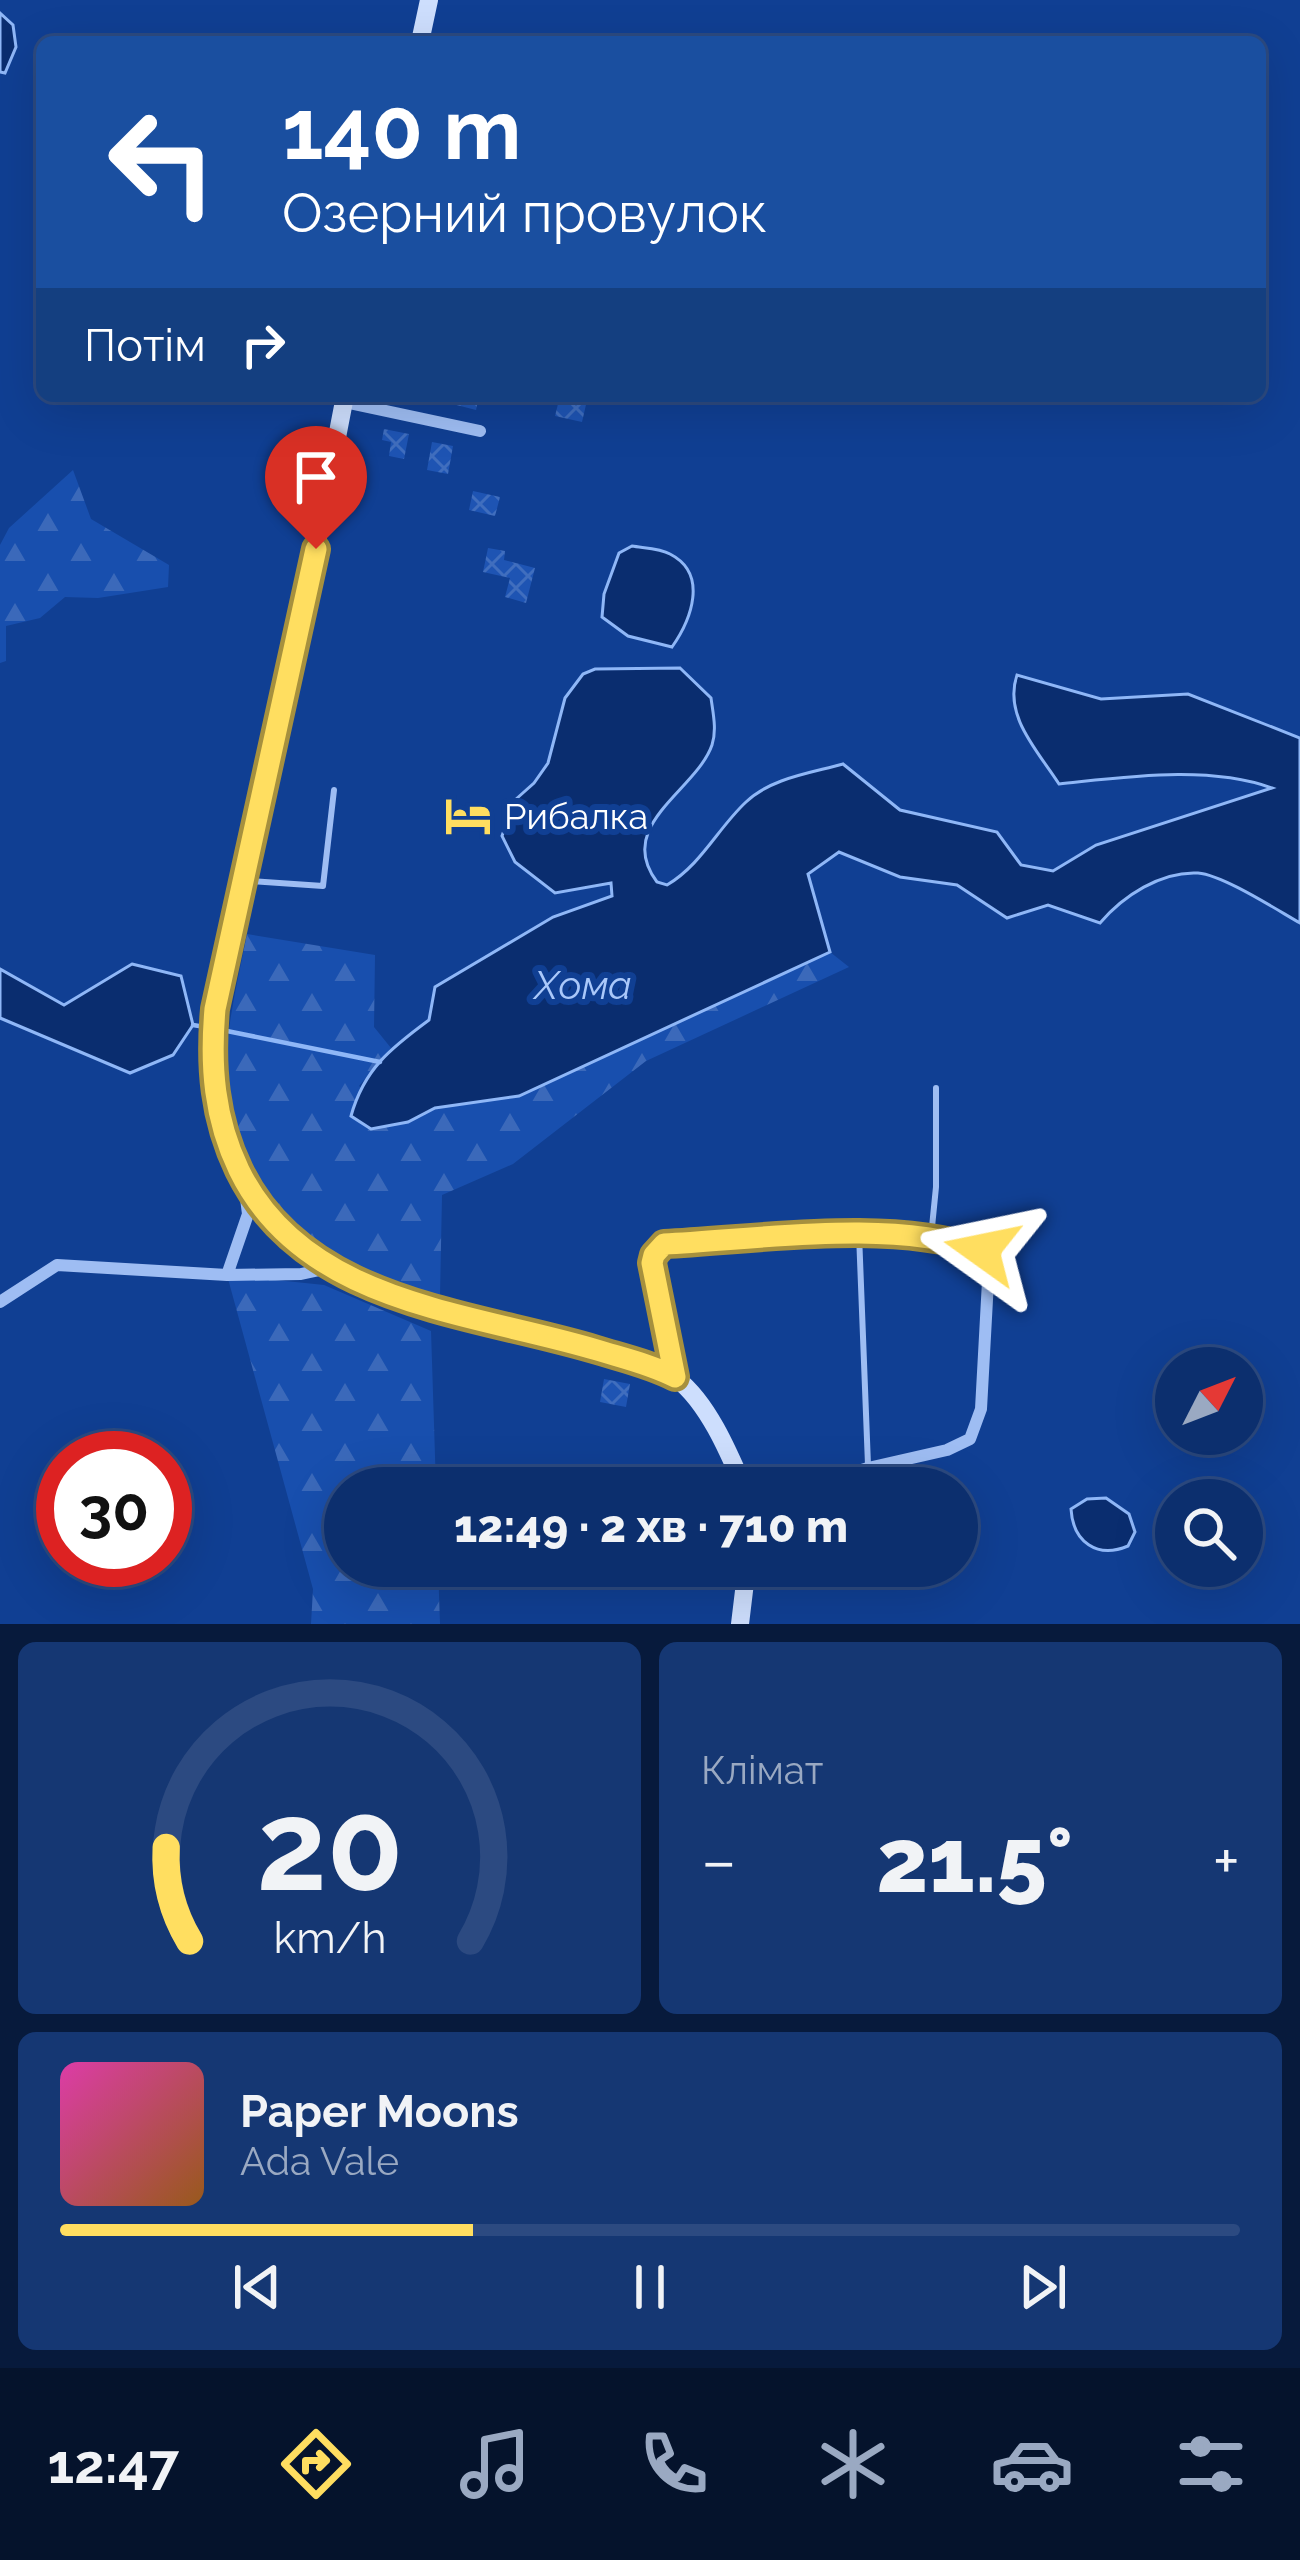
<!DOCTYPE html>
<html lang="uk">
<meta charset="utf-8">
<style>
:root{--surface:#0c2f6e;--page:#153773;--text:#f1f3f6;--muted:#9aa9c2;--line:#2c4a81;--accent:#ffde60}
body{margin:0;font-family:Raleway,sans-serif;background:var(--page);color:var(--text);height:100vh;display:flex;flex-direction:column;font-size:45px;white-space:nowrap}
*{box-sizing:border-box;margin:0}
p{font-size:39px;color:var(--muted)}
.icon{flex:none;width:66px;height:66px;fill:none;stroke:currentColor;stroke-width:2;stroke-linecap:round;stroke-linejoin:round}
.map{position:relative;height:1624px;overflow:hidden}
.drawer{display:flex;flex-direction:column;gap:18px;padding:18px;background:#071a3c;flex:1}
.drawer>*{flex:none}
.guide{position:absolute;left:36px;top:36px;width:1230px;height:366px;border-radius:18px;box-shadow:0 12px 48px #0002,0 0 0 3px var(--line);background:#1a4fa0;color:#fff;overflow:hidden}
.needle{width:78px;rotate:48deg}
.fabs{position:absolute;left:1155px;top:1347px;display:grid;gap:24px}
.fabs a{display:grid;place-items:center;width:108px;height:108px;border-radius:50%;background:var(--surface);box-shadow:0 12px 48px #0002,0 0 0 3px var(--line);font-size:60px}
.speed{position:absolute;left:36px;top:1431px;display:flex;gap:24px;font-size:60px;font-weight:700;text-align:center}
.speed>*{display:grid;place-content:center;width:156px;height:156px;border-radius:50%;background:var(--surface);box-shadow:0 12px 48px #0002,0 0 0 3px var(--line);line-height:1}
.speed .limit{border:18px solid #d22;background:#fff;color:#111}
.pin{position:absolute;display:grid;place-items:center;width:102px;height:102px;color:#fff;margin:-123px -51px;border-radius:50% 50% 50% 0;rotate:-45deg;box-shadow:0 0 12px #0007}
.pin .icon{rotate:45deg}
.me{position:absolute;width:132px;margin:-66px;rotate:282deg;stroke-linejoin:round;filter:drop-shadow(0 0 9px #0008)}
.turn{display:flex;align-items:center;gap:42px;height:252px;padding:0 48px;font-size:54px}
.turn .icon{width:156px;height:156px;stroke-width:2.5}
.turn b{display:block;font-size:84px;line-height:102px}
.then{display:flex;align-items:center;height:114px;padding:0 48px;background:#0003;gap:24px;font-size:45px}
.big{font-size:90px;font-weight:800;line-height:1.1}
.drawer .widget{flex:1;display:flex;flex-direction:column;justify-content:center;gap:18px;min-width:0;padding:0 42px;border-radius:18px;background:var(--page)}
.drawer .dial{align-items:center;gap:0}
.dial svg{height:312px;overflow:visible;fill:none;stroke:var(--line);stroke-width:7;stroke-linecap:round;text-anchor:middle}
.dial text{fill:var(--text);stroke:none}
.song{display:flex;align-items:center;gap:36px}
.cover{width:144px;height:144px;border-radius:18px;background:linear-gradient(135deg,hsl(320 70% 55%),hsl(30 70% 35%))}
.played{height:12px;border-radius:6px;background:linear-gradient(90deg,var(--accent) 35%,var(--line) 35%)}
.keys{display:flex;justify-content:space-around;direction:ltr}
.heat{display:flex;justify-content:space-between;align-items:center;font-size:66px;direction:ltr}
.drawer .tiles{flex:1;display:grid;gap:18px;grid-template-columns:1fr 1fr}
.widget:last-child{grid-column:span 2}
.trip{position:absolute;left:324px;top:1467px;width:654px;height:120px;border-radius:60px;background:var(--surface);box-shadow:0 12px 48px #0002,0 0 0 3px var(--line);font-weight:800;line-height:120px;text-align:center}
.tab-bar{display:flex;height:192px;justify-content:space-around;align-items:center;background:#05132c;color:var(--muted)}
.tab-bar .icon{width:84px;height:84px}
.tab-bar .current{color:var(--accent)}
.tab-bar b{font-size:54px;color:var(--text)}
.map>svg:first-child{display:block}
.forest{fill:url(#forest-firs)}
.water{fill:#0a2d6f;stroke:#8fb7f7;stroke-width:3}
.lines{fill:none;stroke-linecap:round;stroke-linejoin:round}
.stream{stroke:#8fb7f7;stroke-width:4.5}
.building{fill:url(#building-cross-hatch)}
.lane{stroke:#9ebdf3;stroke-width:6}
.street{stroke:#9ebdf3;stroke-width:12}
.secondary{stroke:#cddefd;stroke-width:18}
.route-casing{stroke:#a6903e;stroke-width:30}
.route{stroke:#ffde60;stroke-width:21}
.labels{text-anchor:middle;stroke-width:12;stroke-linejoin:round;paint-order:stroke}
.poi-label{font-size:36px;fill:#fff;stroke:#103f93;text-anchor:start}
.water-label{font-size:39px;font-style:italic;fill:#aac8fa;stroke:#103f93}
</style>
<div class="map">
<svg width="1300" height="1624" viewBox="0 0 1300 1624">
<defs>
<pattern id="forest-firs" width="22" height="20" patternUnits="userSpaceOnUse" patternTransform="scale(3)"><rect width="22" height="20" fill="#184fae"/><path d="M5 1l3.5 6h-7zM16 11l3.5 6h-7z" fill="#3b69ba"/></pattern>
<pattern id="building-cross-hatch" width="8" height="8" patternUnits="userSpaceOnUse" patternTransform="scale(3)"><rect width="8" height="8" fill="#1e54b3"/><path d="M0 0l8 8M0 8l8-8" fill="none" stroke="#406ebe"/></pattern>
</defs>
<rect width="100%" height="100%" fill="#103f93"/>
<path class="forest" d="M73 470 91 519 169 565 168 587 98 598 65 597 40 618 6 626V661L0 663V545L9 528Z
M247 934 375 955 374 1027 391 1048 359 1086 408 1122 434 1108 520 1096 830 952 849 967 646 1061 513 1164 442 1195 440 1295C338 1269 234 1209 226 1091 223 1038 237 985 247 934Z
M227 1275 324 1285 431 1331 436 1488H345V1566H438L440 1624H311L313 1589Z"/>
<path class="water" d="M0 13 13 25 16 47 5 73 0 72Z
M632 546C643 548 660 548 670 554 709 574 691 620 672 647L628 636 602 617 604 594 619 553Z
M680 668 711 698C713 713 717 730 712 745 696 791 614 825 657 882L667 885C701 865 718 828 746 802 771 778 811 773 843 764L900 810 997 832 1021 865 1053 871 1096 845 1272 788C1208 765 1127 777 1059 784 1038 751 1003 716 1017 675L1101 699 1188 694 1300 738V923C1277 910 1223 875 1198 873 1161 871 1123 896 1100 923L1048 905 1007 918 957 885 900 877 839 852 808 874 830 952 519 1096 435 1108 408 1122 371 1129 351 1116C364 1069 391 1048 429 1020L435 987 553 917 612 896 611 883 555 893 515 862 502 836 515 800 534 783 548 763 565 698 583 674 595 669Z
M132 964 181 976 193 1025 173 1055 130 1073 0 1018V969L64 1005Z
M1106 1498 1129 1514 1135 1532 1128 1546C1097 1559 1073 1542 1071 1509L1087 1499Z"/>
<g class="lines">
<path class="stream" d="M193 1025 211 1028
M222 1030 380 1062"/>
</g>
<path class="building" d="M438 396H479L476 410 437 400Z
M560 396H588L582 422 555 416Z
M384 429 409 434 404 459 389 456 391 442 382 440Z
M432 442 453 446 448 474 427 470Z
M473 491 500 497 495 516 469 510Z
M488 548 505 551 504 560 535 568 526 603 505 597 510 578 483 572Z
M604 1379 630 1384 626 1407 600 1402Z"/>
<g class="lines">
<path class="lane" d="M249 881 323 886 334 790
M859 1234 868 1465
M931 1237 936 1187V1088"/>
<path class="street" d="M344 402 480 431
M227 1275 301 1274 329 1268
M0 1302 57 1265 227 1275 248 1214 244 1183
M675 1376 653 1263 654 1255 664 1244C759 1239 892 1219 983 1250L989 1263 981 1409 970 1439 947 1450 868 1468 805 1488"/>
<path class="secondary" d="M420 42 429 0
M345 396 308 587 216 1009C209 1066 214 1117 239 1169 301 1299 452 1306 574 1343 607 1353 650 1359 677 1379 708 1403 729 1453 744 1488
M740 1624 747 1566"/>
</g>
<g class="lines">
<defs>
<path id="route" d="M316 549 215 1009C210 1066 214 1118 239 1170 304 1304 471 1312 597 1350 623 1358 650 1364 675 1377L652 1263 654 1255 664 1244C763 1239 887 1219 982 1250"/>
</defs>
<use href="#route" class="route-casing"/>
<use href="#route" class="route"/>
</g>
<defs>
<symbol id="hotel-bare" viewBox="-9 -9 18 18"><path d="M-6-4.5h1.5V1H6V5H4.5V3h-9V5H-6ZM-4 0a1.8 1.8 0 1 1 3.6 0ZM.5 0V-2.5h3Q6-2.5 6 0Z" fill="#ffde60" stroke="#103f93" stroke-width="2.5" paint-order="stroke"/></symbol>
</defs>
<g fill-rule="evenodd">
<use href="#hotel-bare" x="435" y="783" width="66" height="66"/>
</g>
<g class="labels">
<g class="poi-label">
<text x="504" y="829">Рибалка</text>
</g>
<g class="water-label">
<text x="583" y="999">Хома</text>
</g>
</g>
</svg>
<div class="fabs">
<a><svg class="needle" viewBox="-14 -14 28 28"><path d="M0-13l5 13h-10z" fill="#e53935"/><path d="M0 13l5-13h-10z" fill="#9aa9c2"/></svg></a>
<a><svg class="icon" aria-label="search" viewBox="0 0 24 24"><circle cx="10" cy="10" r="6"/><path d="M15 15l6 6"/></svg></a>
</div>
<div class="speed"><div class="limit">30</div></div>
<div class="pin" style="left:316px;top:549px;background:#d93025"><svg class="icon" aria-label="arrive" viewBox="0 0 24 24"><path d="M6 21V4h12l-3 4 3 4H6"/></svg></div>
<svg class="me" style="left:982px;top:1250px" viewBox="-20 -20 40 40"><path d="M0-17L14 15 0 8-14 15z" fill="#ffde60" stroke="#fff" stroke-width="4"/></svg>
<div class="trip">12:49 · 2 хв · 710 m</div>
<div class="guide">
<div class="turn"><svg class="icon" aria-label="left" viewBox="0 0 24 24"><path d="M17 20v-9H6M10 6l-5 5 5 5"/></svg><div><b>140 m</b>Озерний провулок</div></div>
<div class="then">Потім<svg class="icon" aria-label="right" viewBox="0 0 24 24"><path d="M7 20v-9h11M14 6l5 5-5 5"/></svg></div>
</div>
</div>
<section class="drawer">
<div class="tiles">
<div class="widget dial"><svg viewBox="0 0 100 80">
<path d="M14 69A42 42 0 1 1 86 69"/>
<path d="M14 69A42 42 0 0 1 8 45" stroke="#ffde60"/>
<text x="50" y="56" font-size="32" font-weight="700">20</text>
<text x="50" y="72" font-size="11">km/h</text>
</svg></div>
<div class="widget"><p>Клімат</p>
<div class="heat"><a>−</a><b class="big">21.5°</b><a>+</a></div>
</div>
<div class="widget">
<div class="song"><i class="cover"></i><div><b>Paper Moons</b><p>Ada Vale</p></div></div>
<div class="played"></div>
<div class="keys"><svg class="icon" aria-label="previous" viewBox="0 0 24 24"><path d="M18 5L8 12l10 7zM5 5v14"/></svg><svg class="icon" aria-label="pause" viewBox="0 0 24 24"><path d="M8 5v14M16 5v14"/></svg><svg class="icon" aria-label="next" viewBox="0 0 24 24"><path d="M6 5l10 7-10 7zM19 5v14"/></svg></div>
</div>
</div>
</section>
<nav class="tab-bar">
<b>12:47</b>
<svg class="icon current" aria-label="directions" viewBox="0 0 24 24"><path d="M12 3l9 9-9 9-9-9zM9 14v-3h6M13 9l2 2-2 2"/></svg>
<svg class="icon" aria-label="music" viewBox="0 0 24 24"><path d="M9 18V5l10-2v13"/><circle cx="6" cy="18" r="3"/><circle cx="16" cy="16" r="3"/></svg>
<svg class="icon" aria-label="phone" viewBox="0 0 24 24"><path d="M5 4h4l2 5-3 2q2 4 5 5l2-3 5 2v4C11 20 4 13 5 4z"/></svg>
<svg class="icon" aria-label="climate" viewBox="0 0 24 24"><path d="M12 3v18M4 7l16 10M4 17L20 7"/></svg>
<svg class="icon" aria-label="car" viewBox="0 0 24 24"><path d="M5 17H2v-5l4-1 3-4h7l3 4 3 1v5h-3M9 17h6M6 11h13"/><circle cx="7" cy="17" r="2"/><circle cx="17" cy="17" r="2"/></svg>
<svg class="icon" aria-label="filters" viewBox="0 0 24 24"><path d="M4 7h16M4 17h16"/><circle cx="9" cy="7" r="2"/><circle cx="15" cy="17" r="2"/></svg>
</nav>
